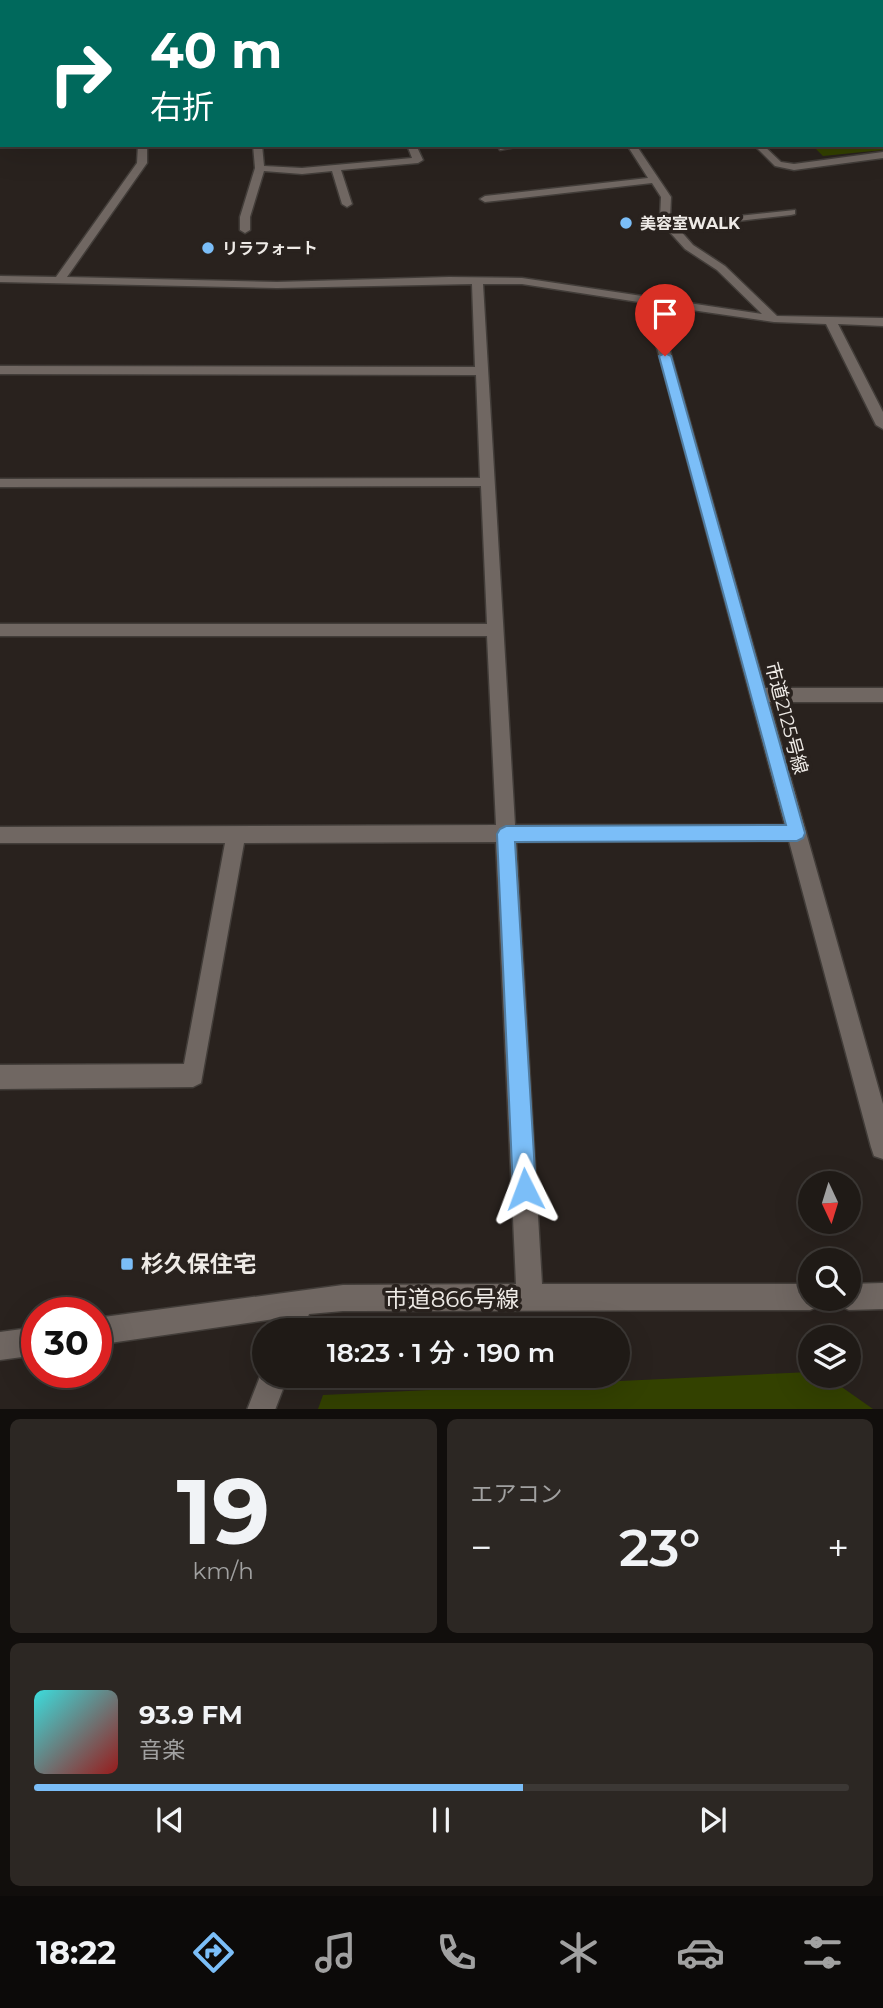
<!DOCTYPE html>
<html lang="ja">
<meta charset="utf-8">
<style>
:root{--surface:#1f1a16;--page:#2c2723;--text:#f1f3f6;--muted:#a1a1a1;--line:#3c3835;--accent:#7bbef8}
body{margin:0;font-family:Montserrat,"Noto Sans JP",sans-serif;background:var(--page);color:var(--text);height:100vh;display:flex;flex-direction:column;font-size:26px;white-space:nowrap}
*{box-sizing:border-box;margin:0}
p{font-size:23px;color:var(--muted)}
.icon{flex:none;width:38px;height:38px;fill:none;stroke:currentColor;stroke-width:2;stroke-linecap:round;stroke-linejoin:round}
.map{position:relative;height:1409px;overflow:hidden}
.drawer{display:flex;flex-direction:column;gap:10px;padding:10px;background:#110e0c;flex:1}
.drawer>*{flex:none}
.top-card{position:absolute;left:0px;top:0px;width:884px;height:147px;box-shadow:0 7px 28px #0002,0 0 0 2px var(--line);background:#00695c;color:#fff;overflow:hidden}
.needle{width:46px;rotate:176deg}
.tools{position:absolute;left:798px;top:1171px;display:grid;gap:14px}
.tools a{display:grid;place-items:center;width:63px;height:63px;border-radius:50%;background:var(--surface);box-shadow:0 7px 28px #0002,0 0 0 2px var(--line);font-size:35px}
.speed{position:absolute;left:21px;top:1297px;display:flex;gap:14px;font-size:35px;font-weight:700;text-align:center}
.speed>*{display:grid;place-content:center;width:91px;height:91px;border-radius:50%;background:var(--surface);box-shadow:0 7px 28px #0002,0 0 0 2px var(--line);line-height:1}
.speed .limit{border:10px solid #d22;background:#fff;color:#111}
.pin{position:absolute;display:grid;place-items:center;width:60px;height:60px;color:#fff;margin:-72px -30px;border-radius:50% 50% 50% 0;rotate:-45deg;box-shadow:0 0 7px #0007}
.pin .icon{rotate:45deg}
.me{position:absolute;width:77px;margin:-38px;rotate:357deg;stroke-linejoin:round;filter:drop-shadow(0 0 5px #0008)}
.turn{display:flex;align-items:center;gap:24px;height:147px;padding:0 35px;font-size:32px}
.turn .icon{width:91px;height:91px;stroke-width:2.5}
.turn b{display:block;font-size:49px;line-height:60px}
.big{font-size:52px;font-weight:600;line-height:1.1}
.drawer .widget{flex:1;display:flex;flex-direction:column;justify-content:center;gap:10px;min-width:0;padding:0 24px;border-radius:10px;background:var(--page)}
.drawer .dial{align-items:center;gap:0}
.dial b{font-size:91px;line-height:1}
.song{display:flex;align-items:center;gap:21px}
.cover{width:84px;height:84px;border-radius:10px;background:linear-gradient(135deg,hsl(180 70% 55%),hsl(0 70% 35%))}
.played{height:7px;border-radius:4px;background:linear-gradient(90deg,var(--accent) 60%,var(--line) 60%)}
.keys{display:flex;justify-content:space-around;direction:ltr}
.heat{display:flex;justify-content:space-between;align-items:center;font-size:38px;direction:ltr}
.drawer .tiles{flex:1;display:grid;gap:10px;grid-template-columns:1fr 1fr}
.widget:last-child{grid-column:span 2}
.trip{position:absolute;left:252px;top:1318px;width:378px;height:70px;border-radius:35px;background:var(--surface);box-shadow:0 7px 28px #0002,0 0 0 2px var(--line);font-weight:600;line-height:70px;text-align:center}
.tab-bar{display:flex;height:112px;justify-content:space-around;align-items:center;background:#0c0a09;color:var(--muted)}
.tab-bar .icon{width:49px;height:49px}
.tab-bar .active{color:var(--accent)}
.tab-bar b{font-size:32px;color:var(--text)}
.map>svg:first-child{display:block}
.green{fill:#334100}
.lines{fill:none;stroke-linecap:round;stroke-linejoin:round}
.minor-casing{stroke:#423d39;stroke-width:3}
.minor{fill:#706762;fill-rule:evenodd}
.route{fill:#7bbef8;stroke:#507ca1;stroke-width:2}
.poi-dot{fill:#7bbef8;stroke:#29221e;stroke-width:2.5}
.labels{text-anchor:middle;stroke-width:7;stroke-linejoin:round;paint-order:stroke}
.far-poi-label{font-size:16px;font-weight:bold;fill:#eeeae6;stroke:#29221e;text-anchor:start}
.street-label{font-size:19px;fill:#eeeae6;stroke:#29221e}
.near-poi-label{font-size:23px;font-weight:bold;fill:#eeeae6;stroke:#29221e;text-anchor:start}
.near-street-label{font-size:23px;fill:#eeeae6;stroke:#29221e}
</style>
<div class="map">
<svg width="883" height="1410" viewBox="0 0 883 1410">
<rect width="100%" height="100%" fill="#29221e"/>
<path class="green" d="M883 35V150L823 156 812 145H882Z
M810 1372V1376H826L873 1409H318L323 1395Z"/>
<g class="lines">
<defs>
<path id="minor" d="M1 0H9L11 2H2Z
M178 0H203L175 2Z
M257 0H264L265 2H258Z
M454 0H476L451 2Z
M524 0H530L531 2H524Z
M790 0H797L798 2H791Z
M0 14H2V18H0Z
M0 38H2V42H0Z
M2 137V143L0 144V138Z
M138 145H147V163L67 277 277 282 449 277 522 278 762 314 717 270 685 249 666 228 660 219 661 197 652 183 485 202 480 199 485 196 648 178 627 145H636L671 197 670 219 673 223 795 210V214L791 215 678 228 693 245 725 266 777 316 883 318V326L838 324 883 412V429L876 425 826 324 774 322 657 305 765 688H883V702H769L883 1104V1159L874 1156 871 1147 789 841 516 842 542 1284H810V1298H823L819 1306 810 1310 343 1311 309 1314 303 1330H277L281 1318 96 1345V1318L343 1285 516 1284 496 842 244 843 201 1083 193 1087 0 1089V1065L184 1064 225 843H0V827L496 825 487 636H0V624H487L481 486 0 487V479L480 478 476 375 0 374V366L475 367 472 284 277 288 0 282V276L56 277 137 163ZM483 284H522L645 303 785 825H515Z
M253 145H262L264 166 302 168 412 158 407 145H416L423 160 418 163 341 170 352 204 347 207 342 204 332 171 302 174 264 171 250 217V230L245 233 240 230V217L255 168Z
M497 145H525L500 150Z
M754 145H763L781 162 794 164 883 152V158L794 170 775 166Z
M883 1283V1309L849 1310 840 1306 836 1298H849V1284Z
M37 1327V1355L0 1360V1332Z
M264 1366V1376H288L275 1410H247Z"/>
</defs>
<use href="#minor" class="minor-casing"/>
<use href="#minor" class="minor"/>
</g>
<path class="route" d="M665 353 671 356 805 833 803 838 797 841 515 842 536 1189 533 1197 525 1200 517 1197 513 1189 497 834 500 829 506 826 786 825 659 356Z"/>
<g class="poi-dot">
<circle cx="626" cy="223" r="7"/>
<circle cx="208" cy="248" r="7"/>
<rect x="120" y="1257" width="14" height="14" rx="3.5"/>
</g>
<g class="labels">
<g class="far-poi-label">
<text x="640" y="229">美容室WALK</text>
<text x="222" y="254">リラフォート</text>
</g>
<g class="street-label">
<text transform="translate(787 718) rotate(75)" y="7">市道2125号線</text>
</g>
<g class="near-poi-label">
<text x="141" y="1272">杉久保住宅</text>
</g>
<g class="near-street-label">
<text x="452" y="1307">市道866号線</text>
</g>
</g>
</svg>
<div class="tools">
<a><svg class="needle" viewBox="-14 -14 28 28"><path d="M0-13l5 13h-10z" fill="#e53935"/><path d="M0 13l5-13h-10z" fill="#a1a1a1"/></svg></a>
<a><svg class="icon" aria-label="search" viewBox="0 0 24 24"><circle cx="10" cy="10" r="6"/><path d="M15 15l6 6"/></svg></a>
<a><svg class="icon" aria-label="layers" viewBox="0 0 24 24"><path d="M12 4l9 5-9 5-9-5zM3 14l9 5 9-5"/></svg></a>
</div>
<div class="speed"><div class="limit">30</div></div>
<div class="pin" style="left:665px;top:356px;background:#d93025"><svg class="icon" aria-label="arrive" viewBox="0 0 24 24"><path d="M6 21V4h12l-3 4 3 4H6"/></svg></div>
<svg class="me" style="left:525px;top:1189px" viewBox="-20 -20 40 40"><path d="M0-17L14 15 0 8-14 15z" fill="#7bbef8" stroke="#fff" stroke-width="4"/></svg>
<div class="trip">18:23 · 1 分 · 190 m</div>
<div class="top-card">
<div class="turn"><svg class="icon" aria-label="right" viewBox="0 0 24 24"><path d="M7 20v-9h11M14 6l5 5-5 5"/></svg><div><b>40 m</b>右折</div></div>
</div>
</div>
<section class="drawer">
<div class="tiles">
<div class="widget dial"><b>19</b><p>km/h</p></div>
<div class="widget"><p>エアコン</p>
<div class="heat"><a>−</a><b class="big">23°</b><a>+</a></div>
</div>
<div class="widget">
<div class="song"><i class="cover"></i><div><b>93.9 FM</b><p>音楽</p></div></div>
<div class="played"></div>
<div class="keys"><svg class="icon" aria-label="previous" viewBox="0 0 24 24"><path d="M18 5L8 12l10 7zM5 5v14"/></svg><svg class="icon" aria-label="pause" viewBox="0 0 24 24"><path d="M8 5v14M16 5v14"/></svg><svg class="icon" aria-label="next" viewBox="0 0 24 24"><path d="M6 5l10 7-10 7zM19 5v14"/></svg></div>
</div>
</div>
</section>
<nav class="tab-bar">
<b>18:22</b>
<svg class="icon active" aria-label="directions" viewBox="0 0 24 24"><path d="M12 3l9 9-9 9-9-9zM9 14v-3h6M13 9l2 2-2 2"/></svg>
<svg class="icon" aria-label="music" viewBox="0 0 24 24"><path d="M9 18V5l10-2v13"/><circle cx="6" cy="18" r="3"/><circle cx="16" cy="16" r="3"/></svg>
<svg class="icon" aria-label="phone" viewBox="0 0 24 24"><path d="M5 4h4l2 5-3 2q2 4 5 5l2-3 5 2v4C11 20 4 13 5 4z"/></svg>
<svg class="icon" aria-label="climate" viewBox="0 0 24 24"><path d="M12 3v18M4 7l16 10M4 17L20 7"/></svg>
<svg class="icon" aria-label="car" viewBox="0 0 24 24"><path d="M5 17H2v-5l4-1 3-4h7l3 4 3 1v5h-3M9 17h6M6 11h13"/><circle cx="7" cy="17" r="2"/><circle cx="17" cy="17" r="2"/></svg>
<svg class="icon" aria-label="filters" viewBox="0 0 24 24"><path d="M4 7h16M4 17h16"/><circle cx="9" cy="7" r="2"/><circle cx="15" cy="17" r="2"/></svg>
</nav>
